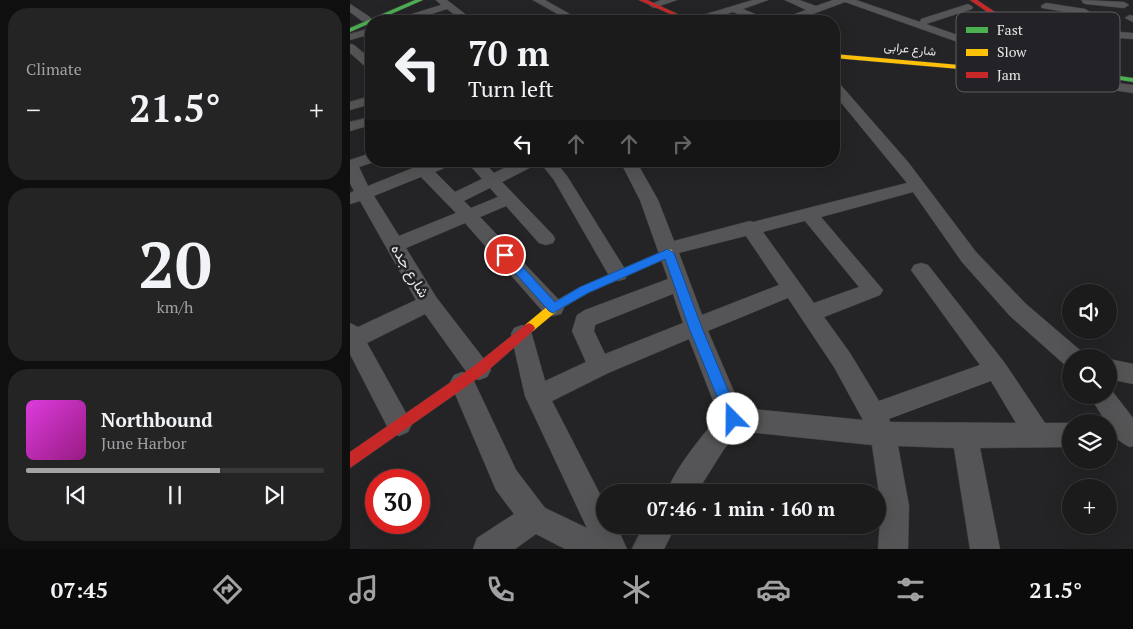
<!DOCTYPE html>
<meta charset="utf-8">
<style>
:root{--surface:#1b1b1c;--page:#242425;--text:#f1f3f6;--muted:#a0a1a3;--line:#39393b;--accent:#a3a3a5}
body{margin:0;font-family:"PT Serif",Vazirmatn,serif;background:var(--page);color:var(--text);height:100vh;display:flex;flex-direction:column;font-size:19px;white-space:nowrap}
*{box-sizing:border-box;margin:0}
p{font-size:16px;color:var(--muted)}
.icon{flex:none;width:28px;height:28px;fill:none;stroke:currentColor;stroke-width:2;stroke-linecap:round;stroke-linejoin:round}
.map{position:relative;flex:1;overflow:hidden}
.side{display:flex;flex-direction:column;gap:8px;padding:8px;background:#0f0f0f;width:350px}
.side>*{flex:none}
.banner{position:absolute;left:15px;top:15px;width:475px;height:152px;border-radius:20px;box-shadow:0 5px 20px #0002,0 0 0 1px var(--line);background:#1b1b1c;color:var(--text);overflow:hidden}
.buttons{position:absolute;left:712px;top:284px;display:grid;gap:10px}
.buttons a{display:grid;place-items:center;width:55px;height:55px;border-radius:50%;background:var(--surface);box-shadow:0 5px 20px #0002,0 0 0 1px var(--line);font-size:25px}
.speed{position:absolute;left:15px;top:469px;display:flex;gap:10px;font-size:25px;font-weight:700;text-align:center}
.speed>*{display:grid;place-content:center;width:65px;height:65px;border-radius:50%;background:var(--surface);box-shadow:0 5px 20px #0002,0 0 0 1px var(--line);line-height:1}
.speed .limit{border:8px solid #d22;background:#fff;color:#111}
.pin{position:absolute;display:grid;place-items:center;width:42px;height:42px;color:#fff;margin:-21px;border:2px solid #fff;border-radius:50%;box-shadow:0 1px 5px #0007}
.me{position:absolute;width:55px;margin:-28px;rotate:338deg;stroke-linejoin:round;filter:drop-shadow(0 0 4px #0008)}
.turn{display:flex;align-items:center;gap:18px;height:105px;padding:0 20px;font-size:22px}
.turn .icon{width:65px;height:65px;stroke-width:2.5}
.turn b{display:block;font-size:35px;line-height:42px}
.lanes{display:flex;align-items:center;height:48px;padding:0 20px;background:#0003;justify-content:center;gap:25px;direction:ltr}
.lanes .off{opacity:.35}
.big{font-size:38px;font-weight:600;line-height:1.1}
.side .widget{flex:1;display:flex;flex-direction:column;justify-content:center;gap:8px;min-width:0;padding:0 18px;border-radius:20px;background:var(--page)}
.side .dial{align-items:center;gap:0}
.dial b{font-size:65px;line-height:1}
.song{display:flex;align-items:center;gap:15px}
.cover{width:60px;height:60px;border-radius:8px;background:linear-gradient(135deg,hsl(300 70% 55%),hsl(310 70% 35%))}
.played{height:5px;border-radius:2px;background:linear-gradient(90deg,var(--accent) 65%,var(--line) 65%)}
.keys{display:flex;justify-content:space-around;direction:ltr}
.heat{display:flex;justify-content:space-between;align-items:center;font-size:28px;direction:ltr}
.trip{position:absolute;left:246px;top:484px;width:290px;height:50px;border-radius:25px;background:var(--surface);box-shadow:0 5px 20px #0002,0 0 0 1px var(--line);font-weight:600;line-height:50px;text-align:center}
.tab-bar{display:flex;height:80px;justify-content:space-around;align-items:center;background:#0b0b0b;color:var(--muted)}
.tab-bar .icon{width:35px;height:35px}
.tab-bar .active{color:var(--accent)}
.tab-bar b{font-size:22px;color:var(--text)}
main{display:flex;flex:1;min-height:0}
.map>svg:first-child{display:block}
.lines{fill:none;stroke-linecap:round;stroke-linejoin:round}
.street-casing{stroke:#414143;stroke-width:1}
.fast-casing{stroke:#414143;stroke-width:1}
.slow-casing{stroke:#414143;stroke-width:1}
.jam-casing{stroke:#414143;stroke-width:1}
.street{fill:#555557;fill-rule:evenodd}
.fast{fill:#4caf50;fill-rule:evenodd}
.slow{fill:#ffc107;fill-rule:evenodd}
.jam{fill:#c62828;fill-rule:evenodd}
.route{fill:#1a73e8;stroke:#114b97}
.labels{text-anchor:middle;stroke-width:5;stroke-linejoin:round;paint-order:stroke}
.far-street-label{font-size:12px;fill:#e7e7e9;stroke:#232327}
.street-label{font-size:15px;fill:#e7e7e9;stroke:#232327}
.key{fill:#232327;stroke:#5e5e61;stroke-width:1}
.key-label{font-size:14px;fill:#e7e7e9}
</style>
<main>
<section class="side">
<div class="widget"><p>Climate</p>
<div class="heat"><a>−</a><b class="big">21.5°</b><a>+</a></div>
</div>
<div class="widget dial"><b>20</b><p>km/h</p></div>
<div class="widget">
<div class="song"><i class="cover"></i><div><b>Northbound</b><p>June Harbor</p></div></div>
<div class="played"></div>
<div class="keys"><svg class="icon" aria-label="previous" viewBox="0 0 24 24"><path d="M18 5L8 12l10 7zM5 5v14"/></svg><svg class="icon" aria-label="pause" viewBox="0 0 24 24"><path d="M8 5v14M16 5v14"/></svg><svg class="icon" aria-label="next" viewBox="0 0 24 24"><path d="M6 5l10 7-10 7zM19 5v14"/></svg></div>
</div>
</section>
<div class="map">
<svg width="783" height="549" viewBox="0 0 783 549">
<rect width="100%" height="100%" fill="#242426"/>
<g class="lines">
<defs>
<path id="street" d="M86 0H97L124 21H113L97 9 60 21H45L46 19 91 5Z
M183 0H195L232 21H220Z
M311 0H327L304 8 299 5Z
M403 0H418L393 9 417 19 418 21H405L383 12 354 21H339L340 19Z
M435 0H449L466 6 483 0H506L570 22 571 19 618 4 623 7 622 9 576 24 630 43 673 54 675 57 669 61 622 47 495 2 444 21H430L431 19 456 10Z
M732 0 774 2 779 5 774 8 736 4 733 3Z
M696 3 735 9 740 12 735 15 692 8 691 6Z
M0 4 20 17 21 19 20 21H12L0 12Z
M666 15 692 16 716 28 783 33V39L714 34 686 21 662 20 661 18Z
M780 15 783 16V22L775 18Z
M21 28V34L0 40V34Z
M0 44 4 45 21 59V69L17 68 0 53Z
M722 67 751 81 783 85V93L743 87 718 74 716 71 718 68Z
M484 82 489 83 558 162 626 252 676 304 731 351 734 358H721V367L715 365 660 316 612 262 563 192 471 217 533 290 530 295 474 317 500 353 529 401 630 365 561 270 564 265 571 263 578 265 654 362 695 423H721V447L630 448 650 549H620L604 448 548 446 559 506 558 549H528L531 506 522 445 389 431 374 449 347 492H317C324 470 353 434 369 416L339 339 258 373 202 401 255 504V525H266L277 549H215L186 534 165 549H123L127 538 164 514 146 490 100 382 104 375 112 372 118 374 75 314 17 343 62 424 58 432 49 436 40 432 0 354V323L8 327 66 300 10 201 0 204V193L4 191 0 183V160L21 153V161H27L9 167 18 186 63 168 57 161H74L76 163 82 161H105L103 164 85 172 105 192 132 179 116 161H133L144 173 168 161H189L187 164 152 182 203 235 205 239 203 243 196 245 189 243 156 206 130 217 211 302 214 308 211 314 203 316 195 314 115 223 56 248 86 297 137 363 141 370 137 377 129 380 122 377 166 470 195 508 237 528 175 396 161 334 164 328 172 325 180 328 195 381 236 362 222 331 227 315 235 310 318 279 290 200 270 161H286L308 200 324 241 400 221 403 222 557 183 484 94ZM71 177 106 213 49 236 24 196ZM140 188 148 197 121 208 114 201ZM455 221 509 287 464 303 413 232ZM396 236 429 285 352 315 329 253ZM323 294 333 323 255 354 244 331 245 325ZM438 298 484 367 513 420 391 408 358 331ZM641 381 666 423 540 422 539 419Z
M21 96V104L0 110V102Z
M21 117V125L0 131V122Z
M189 161H205L217 176 278 274 275 279 268 281 261 279 204 180Z
M759 359 783 364V384L759 379Z
M759 387 783 418V446L780 447C770 443 760 434 759 422H756L739 395H759Z
M294 525H326L314 549H282Z"/>
<path id="fast" d="M65 0H73L0 32V28Z
M708 67 783 78V82L706 70V68Z"/>
<path id="slow" d="M484 54 621 66H694L697 68 694 70H621L484 58Z
M318 249 322 250 323 253 322 256 238 293 207 311 183 331 179 333 175 331 173 328 175 325 199 305 230 287Z"/>
<path id="jam" d="M289 0H297L343 21H336Z
M620 0H627L699 48 720 57 723 65C705 78 678 71 666 54 671 46 680 46 689 47ZM681 50 701 53 715 59 716 64C700 70 683 67 672 54Z
M179 323 183 325 185 328 183 331 134 374 0 468V452L124 366 175 325Z"/>
</defs>
<use href="#street" class="street-casing"/>
<use href="#fast" class="fast-casing"/>
<use href="#slow" class="slow-casing"/>
<use href="#jam" class="jam-casing"/>
<use href="#street" class="street"/>
<use href="#fast" class="fast"/>
<use href="#slow" class="slow"/>
<use href="#jam" class="jam"/>
</g>
<path class="route" d="M318 249 324 253 352 328 390 419 388 424 383 425 378 424 376 419 339 328 315 259 238 293 203 313 199 311 149 255 155 251 159 252 205 302 230 287Z"/>
<g class="labels">
<g class="far-street-label">
<text transform="translate(560 49) rotate(6)" y="4">شارع عرابى</text>
</g>
<g class="street-label">
<text transform="translate(60 271) rotate(59)" y="5">شارع جده</text>
</g>
</g>
<rect x="606" y="12" width="164" height="80" rx="8" class="key"/>
<rect x="616" y="27" width="22" height="6" fill="#4caf50"/>
<rect x="616" y="49" width="22" height="7" fill="#ffc107"/>
<rect x="616" y="72" width="22" height="6" fill="#c62828"/>
<g class="key-label">
<text x="647" y="35">Fast</text>
<text x="647" y="57">Slow</text>
<text x="647" y="80">Jam</text>
</g>
</svg>
<div class="buttons">
<a><svg class="icon" aria-label="sound" viewBox="0 0 24 24"><path d="M4 9h4l5-4v14l-5-4H4zM17 9q2 3 0 6"/></svg></a>
<a><svg class="icon" aria-label="search" viewBox="0 0 24 24"><circle cx="10" cy="10" r="6"/><path d="M15 15l6 6"/></svg></a>
<a><svg class="icon" aria-label="layers" viewBox="0 0 24 24"><path d="M12 4l9 5-9 5-9-5zM3 14l9 5 9-5"/></svg></a>
<a>+</a>
</div>
<div class="speed"><div class="limit">30</div></div>
<div class="pin" style="left:155px;top:255px;background:#d93025"><svg class="icon" aria-label="arrive" viewBox="0 0 24 24"><path d="M6 21V4h12l-3 4 3 4H6"/></svg></div>
<svg class="me" style="left:383px;top:419px" viewBox="-20 -20 40 40"><circle r="19" fill="#fff"/><path d="M0-13L10 11 0 6-10 11z" fill="#1a73e8"/></svg>
<div class="trip">07:46 · 1 min · 160 m</div>
<div class="banner">
<div class="turn"><svg class="icon" aria-label="left" viewBox="0 0 24 24"><path d="M17 20v-9H6M10 6l-5 5 5 5"/></svg><div><b>70 m</b>Turn left</div></div>
<div class="lanes"><svg class="icon" aria-label="left" viewBox="0 0 24 24"><path d="M17 20v-9H6M10 6l-5 5 5 5"/></svg><svg class="icon off" aria-label="ahead" viewBox="0 0 24 24"><path d="M12 20V5M6 11l6-6 6 6"/></svg><svg class="icon off" aria-label="ahead" viewBox="0 0 24 24"><path d="M12 20V5M6 11l6-6 6 6"/></svg><svg class="icon off" aria-label="right" viewBox="0 0 24 24"><path d="M7 20v-9h11M14 6l5 5-5 5"/></svg></div>
</div>
</div>
</main>
<nav class="tab-bar">
<b>07:45</b>
<svg class="icon active" aria-label="directions" viewBox="0 0 24 24"><path d="M12 3l9 9-9 9-9-9zM9 14v-3h6M13 9l2 2-2 2"/></svg>
<svg class="icon" aria-label="music" viewBox="0 0 24 24"><path d="M9 18V5l10-2v13"/><circle cx="6" cy="18" r="3"/><circle cx="16" cy="16" r="3"/></svg>
<svg class="icon" aria-label="phone" viewBox="0 0 24 24"><path d="M5 4h4l2 5-3 2q2 4 5 5l2-3 5 2v4C11 20 4 13 5 4z"/></svg>
<svg class="icon" aria-label="climate" viewBox="0 0 24 24"><path d="M12 3v18M4 7l16 10M4 17L20 7"/></svg>
<svg class="icon" aria-label="car" viewBox="0 0 24 24"><path d="M5 17H2v-5l4-1 3-4h7l3 4 3 1v5h-3M9 17h6M6 11h13"/><circle cx="7" cy="17" r="2"/><circle cx="17" cy="17" r="2"/></svg>
<svg class="icon" aria-label="filters" viewBox="0 0 24 24"><path d="M4 7h16M4 17h16"/><circle cx="9" cy="7" r="2"/><circle cx="15" cy="17" r="2"/></svg>
<b>21.5°</b>
</nav>
